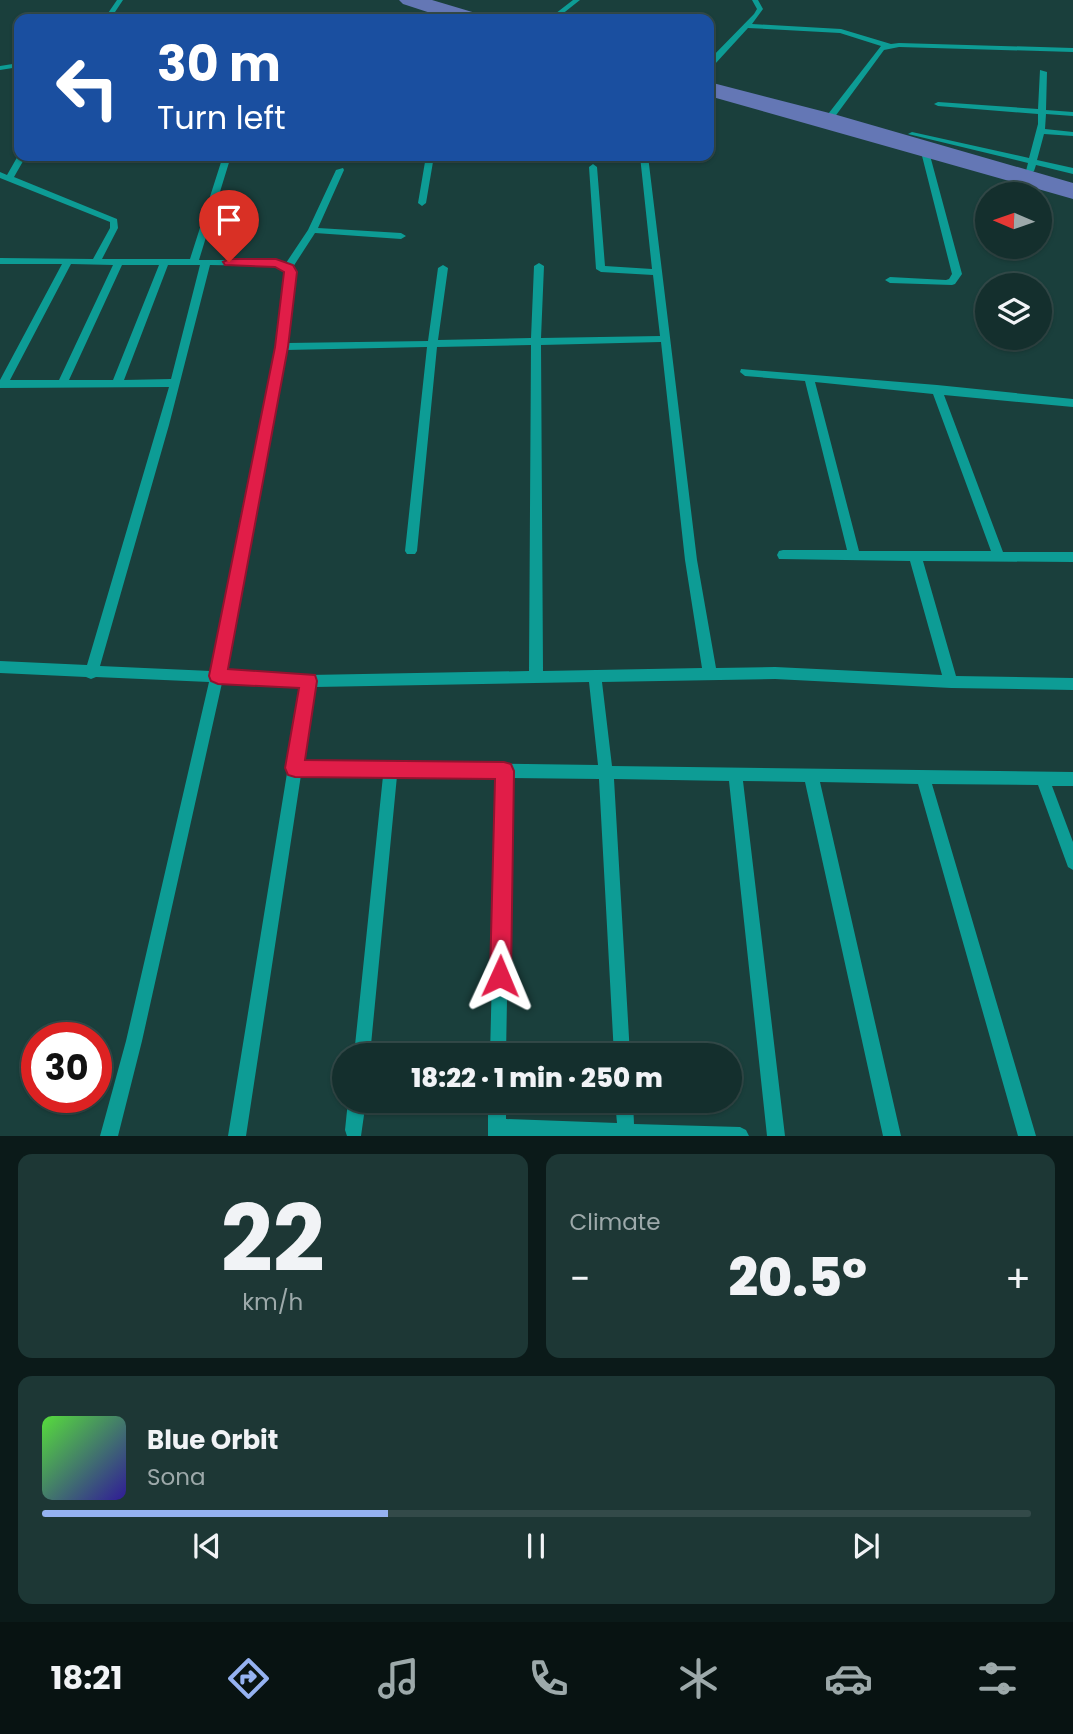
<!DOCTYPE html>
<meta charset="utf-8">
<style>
:root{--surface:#142f2d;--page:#1d3735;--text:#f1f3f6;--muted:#9da9aa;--line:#334a49;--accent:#95b2f1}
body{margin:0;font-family:Poppins,sans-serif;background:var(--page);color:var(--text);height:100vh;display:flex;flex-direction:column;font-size:26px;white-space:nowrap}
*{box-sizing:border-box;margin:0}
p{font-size:23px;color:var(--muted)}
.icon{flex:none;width:38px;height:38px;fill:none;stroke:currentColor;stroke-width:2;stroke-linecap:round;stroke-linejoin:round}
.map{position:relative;height:1136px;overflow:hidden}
.panel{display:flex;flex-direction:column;gap:18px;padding:18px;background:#0b1a19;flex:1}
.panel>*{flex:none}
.hud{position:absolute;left:14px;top:14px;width:700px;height:147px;border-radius:14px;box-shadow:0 2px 5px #0004,0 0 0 2px var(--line);background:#1a4fa0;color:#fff;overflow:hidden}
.needle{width:46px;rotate:272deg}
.controls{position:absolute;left:975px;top:182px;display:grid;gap:14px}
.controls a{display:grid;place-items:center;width:77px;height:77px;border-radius:50%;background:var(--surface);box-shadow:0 2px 5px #0004,0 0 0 2px var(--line);font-size:35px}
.speed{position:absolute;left:21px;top:1022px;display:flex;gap:14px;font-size:35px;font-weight:700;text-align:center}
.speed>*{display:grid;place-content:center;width:91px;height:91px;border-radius:50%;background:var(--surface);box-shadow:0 2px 5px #0004,0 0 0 2px var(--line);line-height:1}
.speed .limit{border:10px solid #d22;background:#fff;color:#111}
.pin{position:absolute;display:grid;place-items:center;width:60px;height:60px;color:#fff;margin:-72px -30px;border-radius:50% 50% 50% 0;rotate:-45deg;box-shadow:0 0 7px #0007}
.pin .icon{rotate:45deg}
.me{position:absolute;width:77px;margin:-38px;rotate:1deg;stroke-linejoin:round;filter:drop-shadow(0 0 5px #0008)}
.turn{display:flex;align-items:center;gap:24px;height:147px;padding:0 28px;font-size:32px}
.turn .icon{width:91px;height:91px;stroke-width:2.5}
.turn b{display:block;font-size:49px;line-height:60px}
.big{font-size:52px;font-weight:800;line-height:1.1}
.panel .card{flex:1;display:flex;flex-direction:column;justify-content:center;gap:10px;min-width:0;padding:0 24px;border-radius:14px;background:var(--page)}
.panel .dial{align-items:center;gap:0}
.dial b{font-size:91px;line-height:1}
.song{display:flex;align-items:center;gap:21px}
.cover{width:84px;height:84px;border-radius:10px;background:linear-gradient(135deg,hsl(110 70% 55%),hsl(250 70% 35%))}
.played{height:7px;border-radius:4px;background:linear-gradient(90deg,var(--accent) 35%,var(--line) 35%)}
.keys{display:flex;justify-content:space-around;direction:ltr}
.heat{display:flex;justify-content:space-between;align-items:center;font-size:38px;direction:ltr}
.panel .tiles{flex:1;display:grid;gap:18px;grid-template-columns:1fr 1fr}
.card:last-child{grid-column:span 2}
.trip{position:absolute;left:332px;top:1043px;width:410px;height:70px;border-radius:35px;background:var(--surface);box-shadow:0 2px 5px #0004,0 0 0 2px var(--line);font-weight:800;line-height:70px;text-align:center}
.dock{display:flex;height:112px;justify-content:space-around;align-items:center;background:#081312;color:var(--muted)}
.dock .icon{width:49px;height:49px}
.dock .on{color:var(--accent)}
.dock b{font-size:32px;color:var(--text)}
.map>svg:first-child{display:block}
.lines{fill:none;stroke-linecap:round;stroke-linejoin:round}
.minor{fill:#0d9c95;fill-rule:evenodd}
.major{fill:#6477b5;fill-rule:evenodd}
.route{fill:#e11d48;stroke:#92132f;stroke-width:2}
</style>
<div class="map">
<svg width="1073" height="1136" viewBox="0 0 1073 1136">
<rect width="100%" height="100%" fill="#1a3f3c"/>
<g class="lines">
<path class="minor" d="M117 0H123L113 15 140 17 143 19H104Z
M573 0H580L556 19H550L551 17Z
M752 0H758L763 9 752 24 841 29 891 44 899 43 1073 48V52L899 47 884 50 831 122H825V118L881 46 840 33 748 28 715 64H709V60L754 14 757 9Z
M19 63V67L0 70V66Z
M1040 70 1047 72 1046 110 1073 112V116L1046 114 1045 129 1073 132V136L1044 134 1037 160 1073 168V174L1036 165 1034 171 1030 174 1026 171 1028 163 908 134 912 132 1029 158 1038 124V114L938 106 934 104 938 102 1038 109Z
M921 146 928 148 962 274 955 284 952 285 890 283 885 280 890 277 946 280 949 279 952 274 920 148Z
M19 154 26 156 14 177 117 219 118 228 102 259H190L223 156H231L199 260H276L286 263 308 230 336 170 343 168 344 170 318 228 401 233 406 236 401 239 315 233 293 267 296 272 287 343 428 341 438 268 443 265 448 268 438 340 531 338 534 266 539 263 544 266 541 338 660 336 653 275 601 272 596 269 589 167 593 164 597 167 605 266 652 269 640 156H648L697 560 716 668 775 667 942 675 910 561 779 559 777 555 779 551 783 550H847L805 381 745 376 740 372 741 369 937 385 1073 399V407L944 395 1003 552H1073V562L923 561 956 676 1073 678V690L951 688 775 679 602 682 612 766 1073 772V786H1052L1073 842V870L1068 867 1038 785 932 784 1036 1136H1018L918 784 820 782 901 1136H883L805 782 743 781 785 1136H767L729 781 614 779 630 1055H614L599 779 511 778 506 1055H490L497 778 397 776 370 1055H354L383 776 301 775 246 1136H228L301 687 222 683 142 1041 118 1136H100L126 1041 209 682 96 677 91 679 86 677 0 673V661L87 665 169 387 0 388V380L62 264H0V258L93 259 110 228V222L0 178V172L7 175ZM71 264 113 265 59 380H10ZM122 265H159L113 380H69ZM168 265H200L171 379 124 380ZM210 265 275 266 285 269 286 272 277 347 211 671 100 666 169 425ZM661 342 685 560 702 668 543 671 541 345ZM531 345 529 671 309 675 225 671 286 350 427 347 405 551 407 554H415L417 551 437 347ZM815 382 933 394 991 551H859ZM589 682 598 765 303 761 315 687Z
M426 156H434L426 203 422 206 418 203Z
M348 1101H366L361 1136H347L345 1130Z
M488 1101H506V1119L617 1123 615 1101H633L634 1124 740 1127 746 1130 749 1136H488Z"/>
<path class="major" d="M399 0H432L479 14 482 19H449L403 4Z
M709 82 837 115 1073 183V199L709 96Z"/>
</g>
<path class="route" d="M229 259H276L293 265 297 272 288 347 228 669 315 675 317 681 305 760 504 762 511 764 514 771 511 976 508 983 500 987 493 983 490 976 495 779 295 777 288 775 285 768 299 688 218 684 211 681 209 676 275 347 284 272 275 267 225 265 223 262Z"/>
</svg>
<div class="controls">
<a><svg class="needle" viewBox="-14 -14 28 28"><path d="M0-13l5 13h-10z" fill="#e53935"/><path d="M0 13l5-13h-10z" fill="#9da9aa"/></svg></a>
<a><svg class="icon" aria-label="layers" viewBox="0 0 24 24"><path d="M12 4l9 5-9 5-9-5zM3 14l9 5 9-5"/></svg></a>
</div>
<div class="speed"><div class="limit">30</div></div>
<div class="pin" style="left:229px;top:262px;background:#d93025"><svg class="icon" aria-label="arrive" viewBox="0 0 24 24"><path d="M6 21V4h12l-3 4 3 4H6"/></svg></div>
<svg class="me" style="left:500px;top:976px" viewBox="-20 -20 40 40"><path d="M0-17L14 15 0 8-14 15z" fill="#e11d48" stroke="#fff" stroke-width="4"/></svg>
<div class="trip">18:22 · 1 min · 250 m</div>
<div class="hud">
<div class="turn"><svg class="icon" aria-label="left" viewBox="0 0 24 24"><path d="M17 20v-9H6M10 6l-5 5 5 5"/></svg><div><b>30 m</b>Turn left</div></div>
</div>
</div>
<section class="panel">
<div class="tiles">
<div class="card dial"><b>22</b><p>km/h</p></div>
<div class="card"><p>Climate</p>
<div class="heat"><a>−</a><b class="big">20.5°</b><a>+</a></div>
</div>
<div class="card">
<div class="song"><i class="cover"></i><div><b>Blue Orbit</b><p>Sona</p></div></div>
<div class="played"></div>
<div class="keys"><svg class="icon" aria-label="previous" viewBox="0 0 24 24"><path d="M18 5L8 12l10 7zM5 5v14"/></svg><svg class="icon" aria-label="pause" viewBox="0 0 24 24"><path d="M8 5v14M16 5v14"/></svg><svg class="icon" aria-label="next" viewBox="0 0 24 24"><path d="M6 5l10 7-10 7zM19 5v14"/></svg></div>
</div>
</div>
</section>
<nav class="dock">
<b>18:21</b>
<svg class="icon on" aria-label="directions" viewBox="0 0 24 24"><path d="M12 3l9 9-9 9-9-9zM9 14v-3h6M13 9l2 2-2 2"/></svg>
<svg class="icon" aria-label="music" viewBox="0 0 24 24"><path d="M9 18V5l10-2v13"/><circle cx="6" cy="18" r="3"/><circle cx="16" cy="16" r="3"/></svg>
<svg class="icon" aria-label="phone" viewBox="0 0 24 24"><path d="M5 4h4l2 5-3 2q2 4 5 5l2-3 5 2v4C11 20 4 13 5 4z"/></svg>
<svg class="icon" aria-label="climate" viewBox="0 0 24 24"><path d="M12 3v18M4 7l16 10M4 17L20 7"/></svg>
<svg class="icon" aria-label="car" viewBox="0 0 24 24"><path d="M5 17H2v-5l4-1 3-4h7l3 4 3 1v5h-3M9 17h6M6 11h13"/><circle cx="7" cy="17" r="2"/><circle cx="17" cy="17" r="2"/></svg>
<svg class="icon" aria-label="filters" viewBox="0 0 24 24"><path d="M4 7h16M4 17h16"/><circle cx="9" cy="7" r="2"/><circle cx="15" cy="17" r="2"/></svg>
</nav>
